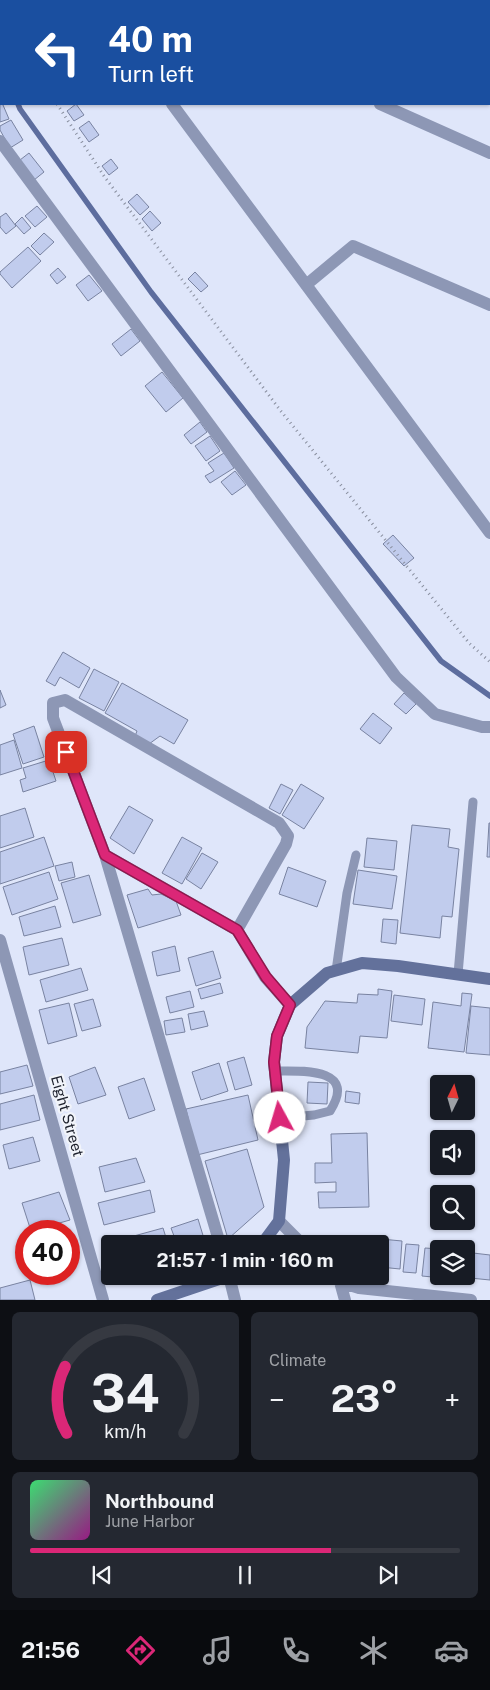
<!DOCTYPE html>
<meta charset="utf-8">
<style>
:root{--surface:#171b24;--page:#242831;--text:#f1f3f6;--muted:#9ea1a6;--line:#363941;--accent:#db2777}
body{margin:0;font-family:"Public Sans",sans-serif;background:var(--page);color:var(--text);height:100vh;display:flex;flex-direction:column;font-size:19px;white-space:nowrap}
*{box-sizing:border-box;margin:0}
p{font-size:16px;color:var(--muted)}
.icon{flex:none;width:28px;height:28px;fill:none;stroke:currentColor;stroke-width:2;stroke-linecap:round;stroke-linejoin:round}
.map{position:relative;height:1300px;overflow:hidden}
.side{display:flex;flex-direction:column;gap:12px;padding:12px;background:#0d0f14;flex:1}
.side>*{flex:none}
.guide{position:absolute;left:0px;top:0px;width:490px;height:105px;box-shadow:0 1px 4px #0004;background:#1a4fa0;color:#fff;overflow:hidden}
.needle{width:32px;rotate:5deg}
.fabs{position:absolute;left:430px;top:1075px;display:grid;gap:10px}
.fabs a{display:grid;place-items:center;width:45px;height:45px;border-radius:5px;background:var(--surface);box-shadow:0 1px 4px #0004;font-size:25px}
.speed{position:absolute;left:15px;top:1220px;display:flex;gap:10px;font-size:25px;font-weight:700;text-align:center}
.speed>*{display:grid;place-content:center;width:65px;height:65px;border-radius:50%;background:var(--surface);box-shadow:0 1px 4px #0004;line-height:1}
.speed .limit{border:8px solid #d22;background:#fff;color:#111}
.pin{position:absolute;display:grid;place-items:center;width:42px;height:42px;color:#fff;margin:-21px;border-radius:10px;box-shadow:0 2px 8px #0006}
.me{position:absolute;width:55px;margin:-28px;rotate:354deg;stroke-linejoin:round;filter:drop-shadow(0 0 4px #0008)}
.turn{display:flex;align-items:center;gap:18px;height:105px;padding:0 25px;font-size:22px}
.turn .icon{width:65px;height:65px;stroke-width:2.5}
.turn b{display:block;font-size:35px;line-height:42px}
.big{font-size:38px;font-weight:700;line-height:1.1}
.side .widget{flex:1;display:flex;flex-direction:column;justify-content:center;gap:8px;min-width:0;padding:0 18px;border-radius:8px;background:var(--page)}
.side .dial{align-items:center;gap:0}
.dial svg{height:130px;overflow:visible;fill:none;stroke:var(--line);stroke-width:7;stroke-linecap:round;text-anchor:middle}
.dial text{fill:var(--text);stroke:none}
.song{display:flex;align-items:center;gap:15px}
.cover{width:60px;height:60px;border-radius:8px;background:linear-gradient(135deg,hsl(140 70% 55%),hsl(310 70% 35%))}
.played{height:5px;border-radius:2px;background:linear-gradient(90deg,var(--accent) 70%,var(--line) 70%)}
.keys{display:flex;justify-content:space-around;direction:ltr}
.heat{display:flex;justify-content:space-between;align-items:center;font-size:28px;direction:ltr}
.side .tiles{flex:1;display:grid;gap:12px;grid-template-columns:1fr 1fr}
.widget:last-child{grid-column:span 2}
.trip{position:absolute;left:101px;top:1235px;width:288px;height:50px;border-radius:5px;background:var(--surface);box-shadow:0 1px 4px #0004;font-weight:700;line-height:50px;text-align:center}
.tab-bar{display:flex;height:80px;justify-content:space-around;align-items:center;background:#090b0e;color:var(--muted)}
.tab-bar .icon{width:35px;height:35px}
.tab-bar .active{color:var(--accent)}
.tab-bar b{font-size:22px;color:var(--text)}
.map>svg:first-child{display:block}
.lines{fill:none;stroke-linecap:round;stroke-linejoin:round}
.stream{stroke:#5d6d9e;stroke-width:5.5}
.building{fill:#c1cced;stroke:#7983a1}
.path{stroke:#888e9e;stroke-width:3;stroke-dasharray:1 4;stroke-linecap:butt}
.lane{stroke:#8d97b5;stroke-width:9}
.street{stroke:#8d97b5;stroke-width:12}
.secondary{stroke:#63719b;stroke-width:12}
.route-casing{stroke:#8e194d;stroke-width:12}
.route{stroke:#db2777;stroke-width:9}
.labels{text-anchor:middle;stroke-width:4.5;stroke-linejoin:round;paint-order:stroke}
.street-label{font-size:15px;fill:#1d212d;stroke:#f1f4fa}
</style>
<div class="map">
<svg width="490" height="1300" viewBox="0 0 490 1300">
<rect width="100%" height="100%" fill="#dfe6fa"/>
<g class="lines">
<path class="stream" d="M13 1V0
M18 104 20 109 151 292 441 661 490 696"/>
</g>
<path class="building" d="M0 98 9 119 0 122Z
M76 104 84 115 74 121 67 111Z
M11 120 23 140 10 148 0 130V126Z
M89 121 99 135 89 142 79 128Z
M29 153 44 172 34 180 20 160Z
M111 159 118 168 109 175 102 166Z
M137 194 149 207 140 215 128 202Z
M37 206 47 217 35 227 25 216Z
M150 211 161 223 152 231 142 219Z
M6 213 16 226 6 234 0 227V217Z
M22 217 31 228 24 234 15 224Z
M44 233 54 242 40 255 31 246Z
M28 247 41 261 12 288 0 274V272Z
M58 268 66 277 57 284 50 275Z
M195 272 208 286 201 292 188 279Z
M89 275 102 291 88 301 76 285Z
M131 329 140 341 121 356 112 344Z
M162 372 183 398 166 412 145 386Z
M200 422 207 432 191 444 184 435Z
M210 436 220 451 206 461 195 446Z
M224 453 234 468 210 483 205 476 214 471 208 463Z
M235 471 246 485 232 495 221 482Z
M393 535 414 558 404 566 383 544Z
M63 652 90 668 79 688 60 677 55 686 46 681Z
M94 669 119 682 104 711 79 698Z
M122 683 188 720 174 744 160 736 149 744 135 736 137 731 105 713Z
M0 690 6 705 0 708Z
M404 693 416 704 406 714 394 704Z
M373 713 392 728 380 744 360 729Z
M34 726 44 757 23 764 13 734Z
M14 740 22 768 0 775V745Z
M49 760 56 781 23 792 20 780 26 778 23 768Z
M281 784 293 790 280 814 269 808Z
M301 784 324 798 304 829 282 815Z
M129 806 153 820 134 854 110 838Z
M25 808 34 837 0 848V816Z
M489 823H490V857H487Z
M412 825 450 829 448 847 459 849 452 917 442 916 440 938 400 933Z
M44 837 54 866 0 884V852Z
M182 837 202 848 182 884 162 873Z
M367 838 397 841 394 870 364 867Z
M202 853 218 862 201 889 186 879Z
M72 862 75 877 59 881 55 866Z
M288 867 326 881 317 907 279 894Z
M358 870 397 876 392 909 353 904Z
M49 872 58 899 12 915 3 887Z
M89 875 101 915 73 923 61 883Z
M148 889 152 895 161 894 176 901 181 915 138 928 127 895Z
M55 906 61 927 24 936 19 917Z
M383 919 398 920 396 944 381 942Z
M62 938 69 965 29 975 23 947Z
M175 946 180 971 157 976 152 952Z
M213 951 221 978 196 986 188 958Z
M81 968 88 990 46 1002 40 980Z
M220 983 223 993 201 999 198 989Z
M378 989 392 991 387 1038 360 1036 358 1053 305 1048 307 1027 325 1001 357 1003 358 994 378 995Z
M190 991 194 1007 170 1013 166 997Z
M462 993 472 994 464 1052 428 1048 433 1002 461 1006Z
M394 995 425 999 422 1025 391 1021Z
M93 999 101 1026 82 1031 74 1004Z
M69 1003 77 1036 48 1044 39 1010Z
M471 1006 490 1008V1055L466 1053Z
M204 1011 208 1026 191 1030 188 1014Z
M182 1018 185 1032 166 1035 164 1021Z
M244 1057 252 1085 235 1090 227 1062Z
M219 1063 228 1091 201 1100 192 1072Z
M27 1065 33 1086 0 1094V1072Z
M95 1067 106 1095 78 1104 69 1077Z
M144 1078 155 1110 129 1119 118 1087Z
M308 1082 328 1083 327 1104 307 1103Z
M346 1091 360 1093 359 1104 345 1102Z
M34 1095 40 1120 0 1130V1104Z
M248 1095 258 1140 197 1155 186 1109Z
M367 1133 369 1207 319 1208 318 1192H336V1182L315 1183V1163H332L331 1134Z
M33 1137 40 1161 9 1169 3 1145Z
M247 1149 264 1207 228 1239 205 1161Z
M136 1158 145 1182 105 1192 99 1167Z
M150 1190 155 1212 104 1225 98 1203Z
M59 1192 70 1220 31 1231 22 1203Z
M198 1219 205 1242 199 1244H177L171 1228Z
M163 1228 168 1244H113L112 1242Z
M69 1236 75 1256 69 1258Z
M381 1239 402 1241 400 1269 380 1267Z
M406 1244 419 1245 416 1273 403 1272Z
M425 1248 439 1249V1276H463V1280L422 1276Z
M473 1253 490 1255V1280L470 1278Z
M30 1280 35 1300H0V1288Z"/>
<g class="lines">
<path class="path" d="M35 1V0
M57 104 104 176 280 410 469 643 490 662"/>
<path class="lane" d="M336 971 347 893 356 855
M458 974 473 802
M275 1071C301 1071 358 1067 330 1111L314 1115 280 1118"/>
<path class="street" d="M148 0 150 1
M182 1V0
M172 104 490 533
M380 104 490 153
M0 141 396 677 435 714 482 727H490
M306 285 353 246 490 305
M105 855 237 930 265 977 290 1005
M0 940 103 1300
M279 1221 302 1244
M220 1244 105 855 53 718V703L65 700 279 823 288 836 286 844 237 930
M229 1276 235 1300
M334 1276 340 1282 359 1288 471 1300
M340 1282 345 1300"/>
<path class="secondary" d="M262 1244 279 1221 284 1160 274 1062 277 1036 290 1005 327 973 362 963 398 966 490 979
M157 1300 228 1276"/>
</g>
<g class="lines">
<defs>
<path id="route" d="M66 752 105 855 237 930 266 977 290 1005 277 1036 274 1062 280 1118"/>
</defs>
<use href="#route" class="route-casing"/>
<use href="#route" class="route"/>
</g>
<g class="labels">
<g class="street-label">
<text transform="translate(67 1116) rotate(74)" y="5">Eight Street</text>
</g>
</g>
</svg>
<div class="fabs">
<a><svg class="needle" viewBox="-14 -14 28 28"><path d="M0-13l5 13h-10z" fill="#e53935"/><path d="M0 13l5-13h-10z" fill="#9ea1a6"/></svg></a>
<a><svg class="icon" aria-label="sound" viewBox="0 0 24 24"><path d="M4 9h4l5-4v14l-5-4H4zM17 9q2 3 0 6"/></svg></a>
<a><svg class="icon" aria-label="search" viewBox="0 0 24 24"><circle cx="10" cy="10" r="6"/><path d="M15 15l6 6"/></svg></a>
<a><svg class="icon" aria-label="layers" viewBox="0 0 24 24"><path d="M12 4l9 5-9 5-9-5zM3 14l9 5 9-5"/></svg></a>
</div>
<div class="speed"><div class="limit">40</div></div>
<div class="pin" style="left:66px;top:752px;background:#d93025"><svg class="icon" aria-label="arrive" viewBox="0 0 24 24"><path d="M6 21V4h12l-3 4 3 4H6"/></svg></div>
<svg class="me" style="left:280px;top:1118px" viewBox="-20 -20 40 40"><circle r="19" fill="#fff"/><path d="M0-13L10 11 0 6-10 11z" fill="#db2777"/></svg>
<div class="trip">21:57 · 1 min · 160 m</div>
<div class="guide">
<div class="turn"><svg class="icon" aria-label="left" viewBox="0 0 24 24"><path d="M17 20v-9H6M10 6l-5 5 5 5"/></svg><div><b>40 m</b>Turn left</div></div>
</div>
</div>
<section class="side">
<div class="tiles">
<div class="widget dial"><svg viewBox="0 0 100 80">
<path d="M14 69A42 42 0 1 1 86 69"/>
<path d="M14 69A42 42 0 0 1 13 28" stroke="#db2777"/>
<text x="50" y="56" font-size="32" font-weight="700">34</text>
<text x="50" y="72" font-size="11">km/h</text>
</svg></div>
<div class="widget"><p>Climate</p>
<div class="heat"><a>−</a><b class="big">23°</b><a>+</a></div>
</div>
<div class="widget">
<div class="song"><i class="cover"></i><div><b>Northbound</b><p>June Harbor</p></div></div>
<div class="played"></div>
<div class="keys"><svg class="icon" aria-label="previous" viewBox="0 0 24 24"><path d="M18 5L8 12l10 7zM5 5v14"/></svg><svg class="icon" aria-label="pause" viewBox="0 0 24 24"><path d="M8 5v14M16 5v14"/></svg><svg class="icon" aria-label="next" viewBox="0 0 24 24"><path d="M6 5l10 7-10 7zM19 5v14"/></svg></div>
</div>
</div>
</section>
<nav class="tab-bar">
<b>21:56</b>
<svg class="icon active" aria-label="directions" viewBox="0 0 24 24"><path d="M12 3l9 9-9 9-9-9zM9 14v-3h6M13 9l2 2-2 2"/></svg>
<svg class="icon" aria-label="music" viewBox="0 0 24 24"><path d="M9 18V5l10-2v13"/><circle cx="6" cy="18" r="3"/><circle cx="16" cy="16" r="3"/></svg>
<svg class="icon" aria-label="phone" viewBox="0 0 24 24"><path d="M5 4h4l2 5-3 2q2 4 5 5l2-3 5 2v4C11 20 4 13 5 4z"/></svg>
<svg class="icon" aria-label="climate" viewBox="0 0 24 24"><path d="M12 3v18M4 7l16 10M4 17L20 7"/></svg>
<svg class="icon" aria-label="car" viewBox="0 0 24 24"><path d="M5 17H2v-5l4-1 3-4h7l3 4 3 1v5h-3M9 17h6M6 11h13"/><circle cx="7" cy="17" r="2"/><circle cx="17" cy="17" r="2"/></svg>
</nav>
